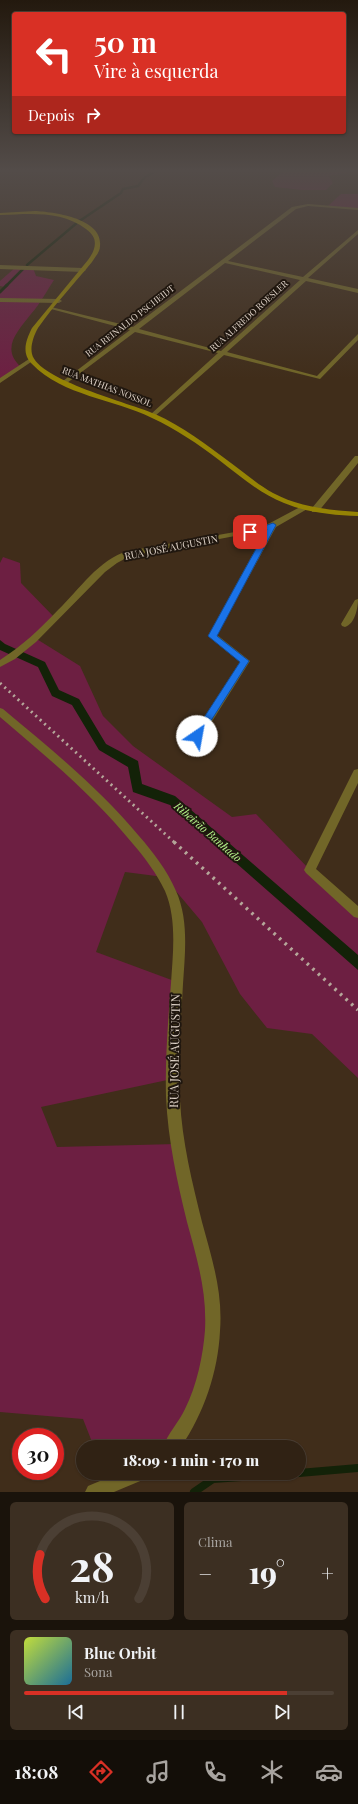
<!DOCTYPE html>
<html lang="pt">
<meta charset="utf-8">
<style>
:root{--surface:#302214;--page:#3c2f22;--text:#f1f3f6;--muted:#a8a4a0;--line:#4b3f34;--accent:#d93025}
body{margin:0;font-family:"Playfair Display",serif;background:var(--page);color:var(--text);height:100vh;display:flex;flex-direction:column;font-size:15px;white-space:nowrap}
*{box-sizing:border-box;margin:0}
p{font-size:13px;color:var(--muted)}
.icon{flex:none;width:22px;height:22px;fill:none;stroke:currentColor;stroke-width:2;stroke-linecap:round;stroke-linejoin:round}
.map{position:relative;height:1492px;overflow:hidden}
.side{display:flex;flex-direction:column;gap:10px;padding:10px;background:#1a130b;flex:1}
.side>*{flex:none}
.hud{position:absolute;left:12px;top:12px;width:334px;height:122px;border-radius:4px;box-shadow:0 1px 3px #0004,0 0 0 1px var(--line);background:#d93025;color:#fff;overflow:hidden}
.speed{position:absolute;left:12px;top:1428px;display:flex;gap:8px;font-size:20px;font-weight:700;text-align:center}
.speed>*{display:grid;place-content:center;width:52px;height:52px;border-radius:50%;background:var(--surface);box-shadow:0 1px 3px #0004,0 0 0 1px var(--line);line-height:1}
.speed .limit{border:6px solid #d22;background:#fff;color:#111}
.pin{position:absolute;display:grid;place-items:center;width:34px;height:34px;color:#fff;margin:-17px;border-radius:8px;box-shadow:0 2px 6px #0006}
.me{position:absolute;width:44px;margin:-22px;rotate:33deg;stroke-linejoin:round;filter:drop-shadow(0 0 3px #0008)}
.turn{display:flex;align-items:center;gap:14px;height:84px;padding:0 16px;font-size:18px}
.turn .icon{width:52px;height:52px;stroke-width:2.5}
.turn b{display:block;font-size:28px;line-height:34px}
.then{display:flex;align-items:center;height:38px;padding:0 16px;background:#0003;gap:8px;font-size:15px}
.big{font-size:30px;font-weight:800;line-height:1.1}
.side .card{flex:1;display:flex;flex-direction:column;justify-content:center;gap:6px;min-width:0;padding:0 14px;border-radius:6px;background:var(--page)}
.side .dial{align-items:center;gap:0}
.dial svg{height:104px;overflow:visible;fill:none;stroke:var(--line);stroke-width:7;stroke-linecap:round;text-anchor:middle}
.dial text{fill:var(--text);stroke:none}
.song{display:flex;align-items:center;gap:12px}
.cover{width:48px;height:48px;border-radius:6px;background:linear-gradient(135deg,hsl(70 70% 55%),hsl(200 70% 35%))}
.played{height:4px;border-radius:2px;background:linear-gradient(90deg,var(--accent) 85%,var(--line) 85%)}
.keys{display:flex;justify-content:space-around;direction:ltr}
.heat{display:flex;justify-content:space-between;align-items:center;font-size:22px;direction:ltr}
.side .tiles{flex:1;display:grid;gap:10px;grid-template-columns:1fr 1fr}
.card:last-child{grid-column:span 2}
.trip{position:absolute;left:76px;top:1440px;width:230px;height:40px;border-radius:20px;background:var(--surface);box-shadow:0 1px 3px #0004,0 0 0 1px var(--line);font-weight:800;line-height:40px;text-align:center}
.tabs{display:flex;height:64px;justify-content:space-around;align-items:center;background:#130e08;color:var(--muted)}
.tabs .icon{width:28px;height:28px}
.tabs .active{color:var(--accent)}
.tabs b{font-size:18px;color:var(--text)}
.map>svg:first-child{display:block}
.green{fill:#6d1f42}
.water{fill:#132208}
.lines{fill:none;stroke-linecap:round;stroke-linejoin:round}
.stream-far2{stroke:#132208;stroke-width:2.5}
.stream-far1{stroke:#132208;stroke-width:3}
.stream{stroke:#132208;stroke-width:8}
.street{fill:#716628;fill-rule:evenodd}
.secondary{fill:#958304;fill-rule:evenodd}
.rail-far1{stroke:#b5a79a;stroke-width:3;stroke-dasharray:2 4;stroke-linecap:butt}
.rail{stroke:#b5a79a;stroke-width:3.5;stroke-dasharray:2.5 5;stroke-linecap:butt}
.route{fill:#1a73e8;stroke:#114b97}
.labels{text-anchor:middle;stroke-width:4;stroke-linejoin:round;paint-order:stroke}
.far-street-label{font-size:9px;fill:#e0d4c9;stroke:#20170f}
.street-label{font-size:10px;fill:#e0d4c9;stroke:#20170f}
.water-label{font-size:11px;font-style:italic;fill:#b7f88c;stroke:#20170f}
.near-street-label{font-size:12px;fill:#e0d4c9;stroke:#20170f}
</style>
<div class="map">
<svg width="358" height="1492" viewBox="0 0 358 1492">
<rect width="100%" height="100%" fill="#402d1a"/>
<path class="green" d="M285 170H358V173L349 172 329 176 333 183 326 190H302L275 187 272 181Z
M341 194H358V209L328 206Z
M16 267 33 268 36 276 54 280C46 292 40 304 31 314 18 331 0 348 21 367L0 381V292L5 287 0 286V281Z
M3 557 20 563 21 583 55 618 35 638 80 666 103 716 133 746 232 817 256 814 310 870 358 913V1078L312 1034 267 1028 240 994 202 922 164 877 125 872 96 952 177 982 172 1079 41 1107 57 1147 177 1144 206 1264 212 1344 171 1447H94L83 1419 0 1412V563Z"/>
<path class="water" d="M0 640 5 644 45 662 59 690 79 699 106 744 138 761 142 784 175 796 358 955V970L170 805 133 792 128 767 99 750 72 705 52 696 38 667 0 650Z"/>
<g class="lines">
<path class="stream-far2" d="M27 265 78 222 121 193 123 189 138 186 145 177 158 170
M6 286 23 269"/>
<path class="stream-far1" d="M0 292 7 285"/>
<path class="stream" d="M299 1473 358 1468
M194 1492 213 1479 296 1473"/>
<path class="street" d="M308 204 358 208V210L308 206 296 209 228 261 303 277 358 230V234L308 278 358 289V293L306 281 227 352 317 376 358 334V340L320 379 224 355 155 416H151V414L218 353 135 332 67 383H63V381L130 330 51 309V307L133 327 292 207ZM225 263 300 280 221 351 139 329Z
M0 265 83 268 86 270 83 272 0 269Z
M0 298 59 299 62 301 59 303 0 302Z
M29 359 34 360 0 383V378Z
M355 456H358V463L318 512H312V508Z
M302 506H305L309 508 276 527 217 635 250 661 201 739H193L192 736 240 662 208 636 266 530 130 556 117 563 105 572 36 642 15 659 0 667V660C22 646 40 629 58 610 79 590 99 559 128 551L257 528 270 523Z
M358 599C358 608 355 624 345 627L342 626 341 624 355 600Z
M0 708 3 709C51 749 99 788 139 836 153 852 167 870 176 891 189 920 185 953 183 984 181 1023 177 1062 180 1100 182 1141 192 1182 202 1222 212 1259 223 1292 220 1331 218 1372 204 1413 181 1447H163C168 1433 179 1422 185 1409 197 1385 203 1356 205 1330 207 1291 197 1259 187 1222 177 1181 168 1140 166 1097 165 1060 168 1021 171 983 173 953 177 919 165 891 157 874 145 858 133 844 94 796 47 757 0 717Z
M358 769V783L316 869 358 906V918L354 917 306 873 304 870 354 770Z
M119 1473H148L145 1479 114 1492H85L88 1486Z"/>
<path class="secondary" d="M35 211C53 212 103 218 100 246 100 252 95 257 92 262 74 284 54 305 38 328 34 335 30 346 32 354 38 380 130 403 155 414 182 426 207 445 231 463 245 473 258 485 273 493 299 507 329 510 358 512V516C333 515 308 513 284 503 259 493 240 476 219 460 198 444 176 429 152 418 114 399 63 396 32 364 21 353 26 340 32 328L88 260C96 249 99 238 86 229 61 210 29 214 0 215V213Z"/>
<path class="rail-far1" d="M0 683 175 843"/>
<path class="rail" d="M174 842 358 1010"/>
</g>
<linearGradient id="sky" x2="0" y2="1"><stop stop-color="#23190e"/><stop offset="0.45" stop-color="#534c49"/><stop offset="1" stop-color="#534c49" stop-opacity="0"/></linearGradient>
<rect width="358" height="379" fill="url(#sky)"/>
<path class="route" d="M273 523 276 525 217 636 249 661 200 738H194V733L240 662 208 636 267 529 250 534 247 532Z"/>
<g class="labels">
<g class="far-street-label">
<text transform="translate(249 316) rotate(-42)" y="3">RUA ALFREDO ROESLER</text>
<text transform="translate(130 321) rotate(-38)" y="3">RUA REINALDO PSCHEIDT</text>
<text transform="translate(107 387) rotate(21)" y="3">RUA MATHIAS NOSSOL</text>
</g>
<g class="street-label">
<text transform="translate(171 547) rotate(-11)" y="4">RUA JOSÉ AUGUSTIN</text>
</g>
<g class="water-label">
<text transform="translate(208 832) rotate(41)" y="4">Ribeirão Banhado</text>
</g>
<g class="near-street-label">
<text transform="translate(175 1051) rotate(-89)" y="4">RUA JOSÉ AUGUSTIN</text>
</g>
</g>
</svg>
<div class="speed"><div class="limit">30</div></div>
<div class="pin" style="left:250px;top:532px;background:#d93025"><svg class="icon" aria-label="arrive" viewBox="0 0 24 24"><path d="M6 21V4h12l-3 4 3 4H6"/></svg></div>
<svg class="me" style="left:197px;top:736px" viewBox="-20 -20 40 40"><circle r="19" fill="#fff"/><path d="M0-13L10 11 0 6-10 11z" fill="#1a73e8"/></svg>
<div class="trip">18:09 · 1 min · 170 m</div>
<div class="hud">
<div class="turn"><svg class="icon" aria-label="left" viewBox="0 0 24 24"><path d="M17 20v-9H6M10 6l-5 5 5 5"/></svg><div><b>50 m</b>Vire à esquerda</div></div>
<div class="then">Depois<svg class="icon" aria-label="right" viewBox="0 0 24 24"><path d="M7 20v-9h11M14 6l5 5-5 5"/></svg></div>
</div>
</div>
<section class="side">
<div class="tiles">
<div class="card dial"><svg viewBox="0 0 100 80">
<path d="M14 69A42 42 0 1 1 86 69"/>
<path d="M14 69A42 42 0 0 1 10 35" stroke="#d93025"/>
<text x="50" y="56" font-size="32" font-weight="700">28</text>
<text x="50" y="72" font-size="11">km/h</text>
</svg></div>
<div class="card"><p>Clima</p>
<div class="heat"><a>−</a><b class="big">19°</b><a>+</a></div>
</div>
<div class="card">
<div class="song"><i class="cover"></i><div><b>Blue Orbit</b><p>Sona</p></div></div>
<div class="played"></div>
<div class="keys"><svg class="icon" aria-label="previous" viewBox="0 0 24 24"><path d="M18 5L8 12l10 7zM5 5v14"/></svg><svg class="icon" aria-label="pause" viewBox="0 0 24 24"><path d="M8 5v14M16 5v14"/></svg><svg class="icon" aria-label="next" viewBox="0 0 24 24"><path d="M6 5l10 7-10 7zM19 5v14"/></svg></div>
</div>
</div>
</section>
<nav class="tabs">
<b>18:08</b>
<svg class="icon active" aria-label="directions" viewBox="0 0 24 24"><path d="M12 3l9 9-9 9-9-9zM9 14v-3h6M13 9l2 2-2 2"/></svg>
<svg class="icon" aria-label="music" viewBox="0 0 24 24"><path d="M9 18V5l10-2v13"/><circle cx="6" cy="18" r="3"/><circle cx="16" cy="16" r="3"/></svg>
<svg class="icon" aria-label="phone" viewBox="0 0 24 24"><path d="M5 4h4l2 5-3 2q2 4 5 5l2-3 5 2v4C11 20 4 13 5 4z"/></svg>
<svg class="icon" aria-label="climate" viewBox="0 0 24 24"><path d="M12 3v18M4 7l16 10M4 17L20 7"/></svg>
<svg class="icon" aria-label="car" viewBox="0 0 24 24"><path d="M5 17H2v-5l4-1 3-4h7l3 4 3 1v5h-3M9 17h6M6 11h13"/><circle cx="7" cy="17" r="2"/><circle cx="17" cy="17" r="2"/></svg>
</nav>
